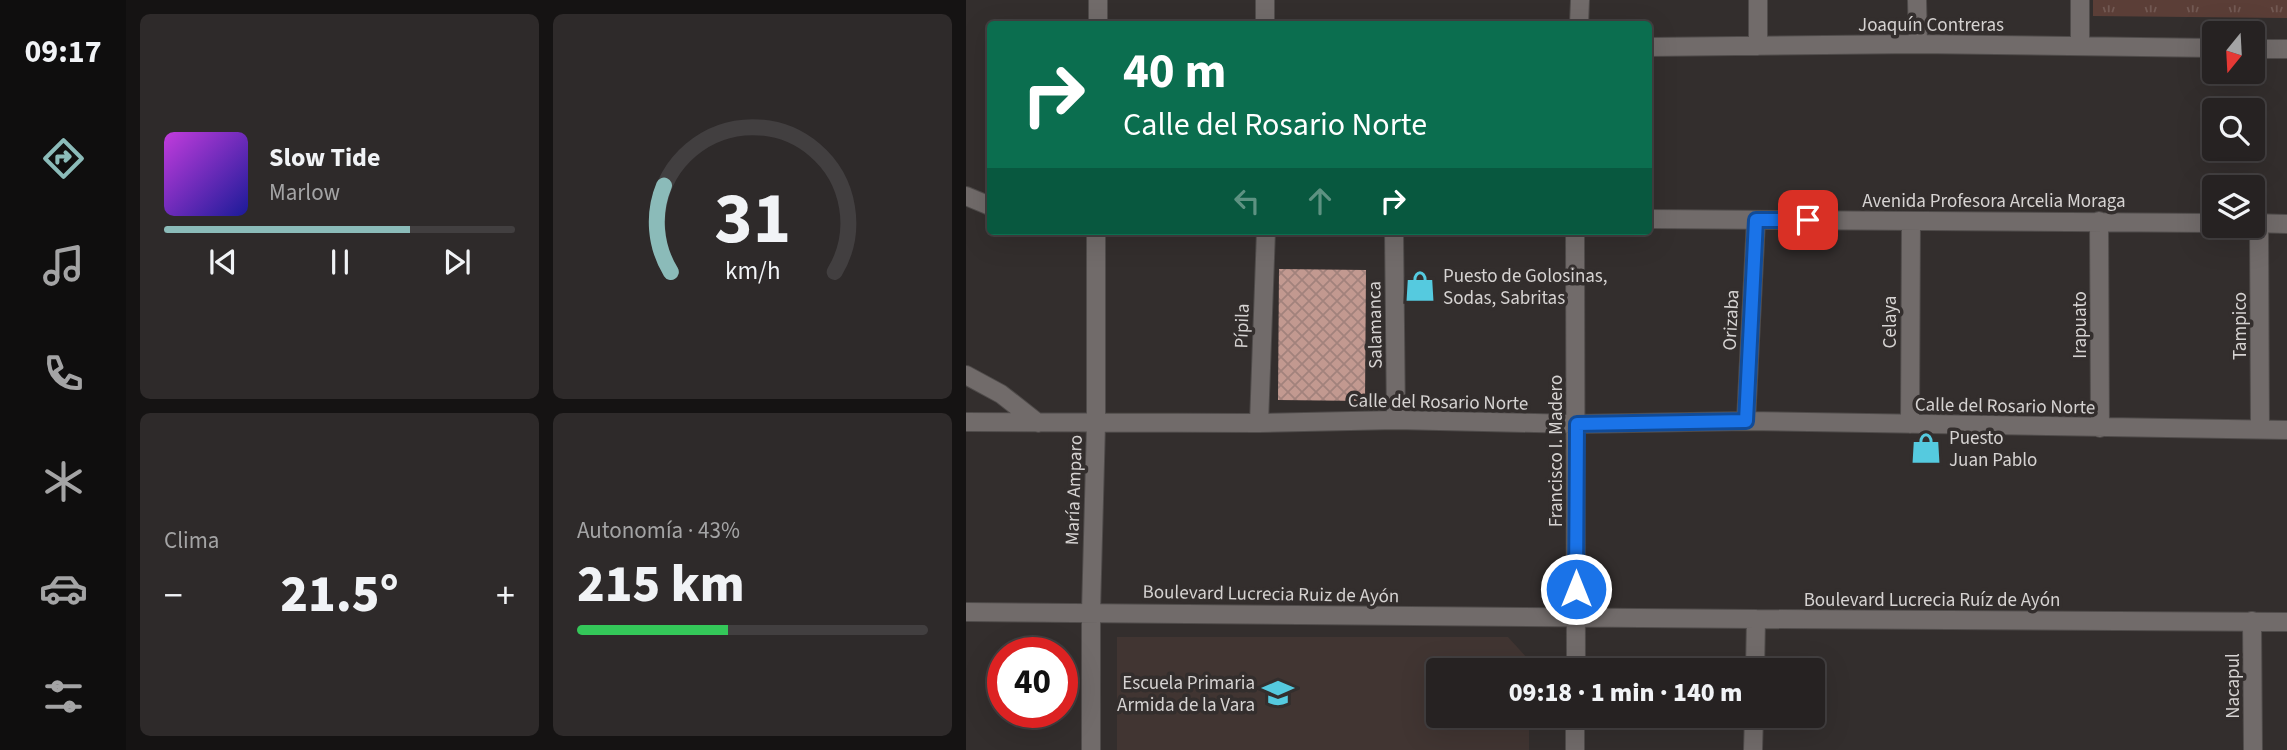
<!DOCTYPE html>
<html lang="es">
<meta charset="utf-8">
<style>
:root{--surface:#262222;--page:#2e2a2a;--text:#f1f3f6;--muted:#a4a4a5;--line:#423f40;--accent:#8bbbb9}
body{margin:0;font-family:"Source Sans 3",sans-serif;background:var(--page);color:var(--text);height:100vh;display:flex;flex-direction:column;font-size:26px;white-space:nowrap}
*{box-sizing:border-box;margin:0}
p{font-size:23px;color:var(--muted)}
.icon{flex:none;width:38px;height:38px;fill:none;stroke:currentColor;stroke-width:2;stroke-linecap:round;stroke-linejoin:round}
.map{position:relative;flex:1;overflow:hidden}
.drawer{display:flex;flex-direction:column;gap:14px;padding:14px;background:#151313;width:840px}
.drawer>*{flex:none}
.top-card{position:absolute;left:21px;top:21px;width:665px;height:214px;border-radius:7px;box-shadow:0 7px 28px #0002,0 0 0 2px var(--line);background:#0b6e4f;color:#fff;overflow:hidden}
.needle{width:46px;rotate:198deg}
.tools{position:absolute;left:1236px;top:21px;display:grid;gap:14px}
.tools a{display:grid;place-items:center;width:63px;height:63px;border-radius:7px;background:var(--surface);box-shadow:0 7px 28px #0002,0 0 0 2px var(--line);font-size:35px}
.speed{position:absolute;left:21px;top:637px;display:flex;gap:14px;font-size:35px;font-weight:700;text-align:center}
.speed>*{display:grid;place-content:center;width:91px;height:91px;border-radius:50%;background:var(--surface);box-shadow:0 7px 28px #0002,0 0 0 2px var(--line);line-height:1}
.speed .limit{border:10px solid #d22;background:#fff;color:#111}
.pin{position:absolute;display:grid;place-items:center;width:60px;height:60px;color:#fff;margin:-30px;border-radius:14px;box-shadow:0 4px 10px #0006}
.me{position:absolute;width:77px;margin:-38px;rotate:0deg;stroke-linejoin:round;filter:drop-shadow(0 0 5px #0008)}
.turn{display:flex;align-items:center;gap:24px;height:147px;padding:0 21px;font-size:32px}
.turn .icon{width:91px;height:91px;stroke-width:2.5}
.turn b{display:block;font-size:49px;line-height:60px}
.lanes{display:flex;align-items:center;height:66px;padding:0 21px;background:#0003;justify-content:center;gap:35px;direction:ltr}
.lanes .off{opacity:.35}
.big{font-size:52px;font-weight:800;line-height:1.1}
.drawer .widget{flex:1;display:flex;flex-direction:column;justify-content:center;gap:10px;min-width:0;padding:0 24px;border-radius:10px;background:var(--page)}
.drawer .dial{align-items:center;gap:0}
.dial svg{height:182px;overflow:visible;fill:none;stroke:var(--line);stroke-width:7;stroke-linecap:round;text-anchor:middle}
.dial text{fill:var(--text);stroke:none}
.song{display:flex;align-items:center;gap:21px}
.cover{width:84px;height:84px;border-radius:10px;background:linear-gradient(135deg,hsl(290 70% 55%),hsl(240 70% 35%))}
.played{height:7px;border-radius:4px;background:linear-gradient(90deg,var(--accent) 70%,var(--line) 70%)}
.keys{display:flex;justify-content:space-around;direction:ltr}
.heat{display:flex;justify-content:space-between;align-items:center;font-size:38px;direction:ltr}
.charge{height:10px;border-radius:5px;background:linear-gradient(90deg,#34c759 43%,var(--line) 0)}
.drawer .tiles{flex:1;display:grid;gap:14px;grid-template-columns:repeat(2,1fr)}
.trip{position:absolute;left:460px;top:658px;width:399px;height:70px;border-radius:7px;background:var(--surface);box-shadow:0 7px 28px #0002,0 0 0 2px var(--line);font-weight:800;line-height:70px;text-align:center}
main{display:flex;flex:1;min-height:0}
.tabs{display:flex;flex-direction:column;width:126px;justify-content:space-around;align-items:center;background:#0f0e0e;color:var(--muted)}
.tabs .icon{width:49px;height:49px}
.tabs .current{color:var(--accent)}
.tabs b{font-size:32px;color:var(--text)}
.map>svg:first-child{display:block}
.built{fill:#413532}
.park{fill:url(#park-tufts)}
.building{fill:url(#building-cross-hatch)}
.lines{fill:none;stroke-linecap:round;stroke-linejoin:round}
.minor-casing{stroke:#4f4b4a;stroke-width:20}
.minor{stroke:#716b6a;stroke-width:18}
.route-casing{stroke:#114b97;stroke-width:18}
.route{stroke:#1a73e8;stroke-width:12}
.labels{text-anchor:middle;stroke-width:7;stroke-linejoin:round;paint-order:stroke}
.street-label{font-size:19px;fill:#d6d3d2;stroke:#332e2d}
.poi-label{font-size:19px;fill:#d6d3d2;stroke:#332e2d;text-anchor:start}
</style>
<main>
<nav class="tabs">
<b>09:17</b>
<svg class="icon current" aria-label="directions" viewBox="0 0 24 24"><path d="M12 3l9 9-9 9-9-9zM9 14v-3h6M13 9l2 2-2 2"/></svg>
<svg class="icon" aria-label="music" viewBox="0 0 24 24"><path d="M9 18V5l10-2v13"/><circle cx="6" cy="18" r="3"/><circle cx="16" cy="16" r="3"/></svg>
<svg class="icon" aria-label="phone" viewBox="0 0 24 24"><path d="M5 4h4l2 5-3 2q2 4 5 5l2-3 5 2v4C11 20 4 13 5 4z"/></svg>
<svg class="icon" aria-label="climate" viewBox="0 0 24 24"><path d="M12 3v18M4 7l16 10M4 17L20 7"/></svg>
<svg class="icon" aria-label="car" viewBox="0 0 24 24"><path d="M5 17H2v-5l4-1 3-4h7l3 4 3 1v5h-3M9 17h6M6 11h13"/><circle cx="7" cy="17" r="2"/><circle cx="17" cy="17" r="2"/></svg>
<svg class="icon" aria-label="filters" viewBox="0 0 24 24"><path d="M4 7h16M4 17h16"/><circle cx="9" cy="7" r="2"/><circle cx="15" cy="17" r="2"/></svg>
</nav>
<section class="drawer">
<div class="tiles">
<div class="widget">
<div class="song"><i class="cover"></i><div><b>Slow Tide</b><p>Marlow</p></div></div>
<div class="played"></div>
<div class="keys"><svg class="icon" aria-label="previous" viewBox="0 0 24 24"><path d="M18 5L8 12l10 7zM5 5v14"/></svg><svg class="icon" aria-label="pause" viewBox="0 0 24 24"><path d="M8 5v14M16 5v14"/></svg><svg class="icon" aria-label="next" viewBox="0 0 24 24"><path d="M6 5l10 7-10 7zM19 5v14"/></svg></div>
</div>
<div class="widget dial"><svg viewBox="0 0 100 80">
<path d="M14 69A42 42 0 1 1 86 69"/>
<path d="M14 69A42 42 0 0 1 11 31" stroke="#8bbbb9"/>
<text x="50" y="56" font-size="32" font-weight="700">31</text>
<text x="50" y="72" font-size="11">km/h</text>
</svg></div>
<div class="widget"><p>Clima</p>
<div class="heat"><a>−</a><b class="big">21.5°</b><a>+</a></div>
</div>
<div class="widget"><p>Autonomía · 43%</p><b class="big">215 km</b><div class="charge"></div></div>
</div>
</section>
<div class="map">
<svg width="1321" height="750" viewBox="0 0 1321 750">
<defs>
<pattern id="park-tufts" width="24" height="20" patternUnits="userSpaceOnUse" patternTransform="scale(1.75)"><rect width="24" height="20" fill="#5b3e37"/><path d="M3 7l-1-3M5 7V3M7 7l1-3M15 17l-1-3M17 17v-4M19 17l1-3" fill="none" stroke="#725953"/></pattern>
<pattern id="building-cross-hatch" width="8" height="8" patternUnits="userSpaceOnUse" patternTransform="scale(1.75)"><rect width="8" height="8" fill="#c29990"/><path d="M0 0l8 8M0 8l8-8" fill="none" stroke="#a2827c"/></pattern>
</defs>
<rect width="100%" height="100%" fill="#332e2d"/>
<path class="built" d="M151 637H542L562 659 563 670H472V716H563V750H151Z"/>
<path class="park" d="M1127 0H1321V18L1127 16Z"/>
<path class="building" d="M313 269 400 270 399 401 312 400Z"/>
<g class="lines">
<defs>
<path id="minor" d="M299 0V24
M951 0 952 44
M1114 0V46
M132 24V0
M613 24 614 0
M792 46V0
M682 47 952 44 1248 48
M1286 49H1321
M0 196 24 206
M682 219 1248 223
M1133 221 1134 428
M1286 223 1321 224
M1293 223 1294 429
M428 231 430 420
M609 231 610 670
M0 375 35 394 72 423
M780 421 790 220
M0 422 293 423 430 420 611 424 780 421 1321 430
M293 423 300 231
M944 424 945 221
M0 612 790 619 1321 622
M1286 621 1287 750
M789 670 790 619
M125 750V612L130 424V231
M609 750V716
M787 750 788 716"/>
</defs>
<use href="#minor" class="minor-casing"/>
<use href="#minor" class="minor"/>
</g>
<g class="lines">
<defs>
<path id="route" d="M610 589 611 424 780 421 790 220H842"/>
</defs>
<use href="#route" class="route-casing"/>
<use href="#route" class="route"/>
</g>
<defs>
<symbol id="shop-bare" viewBox="-9 -9 18 18"><path d="M-5-2.5h2.3a2.7 3.5 0 0 1 5.4 0H5L5.5 6h-11ZM-1.5-2.5h3a1.5 2.3 0 0 0-3 0Z" fill="#55cadf" stroke="#332e2d" stroke-width="2.5" paint-order="stroke"/></symbol>
<symbol id="school-bare" viewBox="-9 -9 18 18"><path d="M0-5L7-2L0 1L-7-2ZM-4 1L0 2.5L4 1V4Q0 6-4 4Z" fill="#55cadf" stroke="#332e2d" stroke-width="2.5" paint-order="stroke"/></symbol>
</defs>
<g fill-rule="evenodd">
<use href="#shop-bare" x="432" y="264" width="44" height="44"/>
<use href="#shop-bare" x="938" y="426" width="44" height="44"/>
<use href="#school-bare" x="290" y="671" width="44" height="44"/>
</g>
<g class="labels">
<g class="street-label">
<text x="965" y="31">Joaquín Contreras</text>
<text x="1028" y="207">Avenida Profesora Arcelia Moraga</text>
<text transform="translate(764 320) rotate(-87)" y="7">Orizaba</text>
<text transform="translate(923 322) rotate(-90)" y="7">Celaya</text>
<text transform="translate(408 325) rotate(-91)" y="7">Salamanca</text>
<text transform="translate(1113 325) rotate(-90)" y="7">Irapuato</text>
<text transform="translate(275 326) rotate(-88)" y="7">Pípila</text>
<text transform="translate(1273 326) rotate(-90)" y="7">Tampico</text>
<text transform="translate(472 401) rotate(1)" y="7">Calle del Rosario Norte</text>
<text transform="translate(1039 405) rotate(1)" y="7">Calle del Rosario Norte</text>
<text transform="translate(589 451) rotate(-90)" y="7">Francisco I. Madero</text>
<text transform="translate(107 490) rotate(-88)" y="7">María Amparo</text>
<text transform="translate(305 593) rotate(1)" y="7">Boulevard Lucrecia Ruiz de Ayón</text>
<text x="966" y="606">Boulevard Lucrecia Ruíz de Ayón</text>
<text transform="translate(1266 686) rotate(-90)" y="7">Nacapul</text>
</g>
<g class="poi-label">
<text x="477" y="282">Puesto de Golosinas,<tspan x="477" dy="22">Sodas, Sabritas</tspan></text>
<text x="983" y="444">Puesto<tspan x="983" dy="22">Juan Pablo</tspan></text>
<text x="289" y="689" text-anchor="end">Escuela Primaria<tspan x="289" dy="22">Armida de la Vara</tspan></text>
</g>
</g>
</svg>
<div class="tools">
<a><svg class="needle" viewBox="-14 -14 28 28"><path d="M0-13l5 13h-10z" fill="#e53935"/><path d="M0 13l5-13h-10z" fill="#a4a4a5"/></svg></a>
<a><svg class="icon" aria-label="search" viewBox="0 0 24 24"><circle cx="10" cy="10" r="6"/><path d="M15 15l6 6"/></svg></a>
<a><svg class="icon" aria-label="layers" viewBox="0 0 24 24"><path d="M12 4l9 5-9 5-9-5zM3 14l9 5 9-5"/></svg></a>
</div>
<div class="speed"><div class="limit">40</div></div>
<div class="pin" style="left:842px;top:220px;background:#d93025"><svg class="icon" aria-label="arrive" viewBox="0 0 24 24"><path d="M6 21V4h12l-3 4 3 4H6"/></svg></div>
<svg class="me" style="left:610px;top:589px" viewBox="-20 -20 40 40"><circle r="17" fill="#1a73e8" stroke="#fff" stroke-width="3"/><path d="M0-11L8 9 0 5-8 9z" fill="#fff"/></svg>
<div class="trip">09:18 · 1 min · 140 m</div>
<div class="top-card">
<div class="turn"><svg class="icon" aria-label="right" viewBox="0 0 24 24"><path d="M7 20v-9h11M14 6l5 5-5 5"/></svg><div><b>40 m</b>Calle del Rosario Norte</div></div>
<div class="lanes"><svg class="icon off" aria-label="left" viewBox="0 0 24 24"><path d="M17 20v-9H6M10 6l-5 5 5 5"/></svg><svg class="icon off" aria-label="ahead" viewBox="0 0 24 24"><path d="M12 20V5M6 11l6-6 6 6"/></svg><svg class="icon" aria-label="right" viewBox="0 0 24 24"><path d="M7 20v-9h11M14 6l5 5-5 5"/></svg></div>
</div>
</div>
</main>
